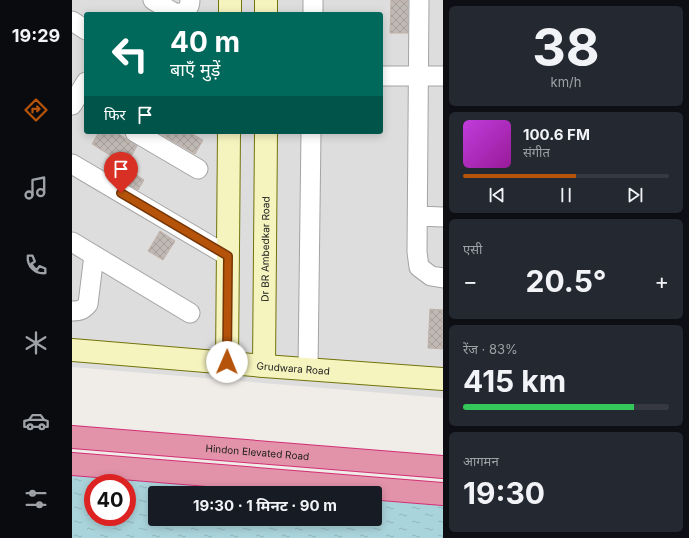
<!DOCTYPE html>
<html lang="hi">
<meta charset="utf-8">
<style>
:root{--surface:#171b24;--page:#242831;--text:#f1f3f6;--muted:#9ea1a6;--line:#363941;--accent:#b45309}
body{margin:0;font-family:Inter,"Noto Sans Devanagari",sans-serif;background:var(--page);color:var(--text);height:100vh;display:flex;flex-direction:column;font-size:15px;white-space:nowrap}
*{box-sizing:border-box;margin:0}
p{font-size:13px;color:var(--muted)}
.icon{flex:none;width:22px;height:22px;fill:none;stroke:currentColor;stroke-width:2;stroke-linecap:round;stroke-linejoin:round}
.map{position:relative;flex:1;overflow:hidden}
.side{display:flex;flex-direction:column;gap:6px;padding:6px;background:#0d0f14;width:246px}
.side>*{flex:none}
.banner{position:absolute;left:12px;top:12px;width:299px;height:122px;border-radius:4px;box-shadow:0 2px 10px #0003;background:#00695c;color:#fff;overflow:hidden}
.speed{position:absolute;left:12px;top:474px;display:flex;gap:8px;font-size:20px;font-weight:700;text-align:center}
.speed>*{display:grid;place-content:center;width:52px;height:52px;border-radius:50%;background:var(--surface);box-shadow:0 2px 10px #0003;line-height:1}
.speed .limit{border:6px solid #d22;background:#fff;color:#111}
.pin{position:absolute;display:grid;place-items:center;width:34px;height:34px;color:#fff;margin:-41px -17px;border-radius:50% 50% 50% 0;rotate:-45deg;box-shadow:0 0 4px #0007}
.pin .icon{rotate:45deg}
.me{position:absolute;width:44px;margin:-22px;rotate:1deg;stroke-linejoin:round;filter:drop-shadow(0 0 3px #0008)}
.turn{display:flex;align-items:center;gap:14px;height:84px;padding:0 20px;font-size:18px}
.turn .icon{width:52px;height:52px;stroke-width:2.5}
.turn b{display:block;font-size:28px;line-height:34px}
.then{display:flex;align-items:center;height:38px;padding:0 20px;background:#0003;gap:8px;font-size:15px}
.big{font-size:30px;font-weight:700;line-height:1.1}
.side .card{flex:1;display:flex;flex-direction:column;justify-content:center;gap:6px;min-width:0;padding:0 14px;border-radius:6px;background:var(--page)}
.side .dial{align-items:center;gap:0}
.dial b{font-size:52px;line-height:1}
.song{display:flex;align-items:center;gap:12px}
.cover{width:48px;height:48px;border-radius:6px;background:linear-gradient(135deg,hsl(290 70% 55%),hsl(300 70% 35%))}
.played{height:4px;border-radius:2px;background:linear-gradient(90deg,var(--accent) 55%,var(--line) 55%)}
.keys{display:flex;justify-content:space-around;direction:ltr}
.heat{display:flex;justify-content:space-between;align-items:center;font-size:22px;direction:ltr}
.charge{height:6px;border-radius:3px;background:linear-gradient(90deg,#34c759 83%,var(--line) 0)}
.trip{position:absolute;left:76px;top:486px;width:234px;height:40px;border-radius:4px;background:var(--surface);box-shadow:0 2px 10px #0003;font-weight:700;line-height:40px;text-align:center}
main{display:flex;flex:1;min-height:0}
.menu{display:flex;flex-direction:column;width:72px;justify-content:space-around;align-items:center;background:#090b0e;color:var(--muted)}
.menu .icon{width:28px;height:28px}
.menu .current{color:var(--accent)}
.menu b{font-size:18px;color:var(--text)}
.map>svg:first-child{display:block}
.residential{fill:#dedddd;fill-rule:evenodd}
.water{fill:url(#water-ripples);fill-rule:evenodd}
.building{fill:url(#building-cross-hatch);stroke:#c1b2aa}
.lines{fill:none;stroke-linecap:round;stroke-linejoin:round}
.street-casing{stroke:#a4a4a4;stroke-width:21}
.secondary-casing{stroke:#71730b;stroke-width:24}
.highway-casing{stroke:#d22f75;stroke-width:24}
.street{stroke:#fff;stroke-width:19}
.secondary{stroke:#f6f4be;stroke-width:22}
.highway{stroke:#e393a9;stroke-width:22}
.route-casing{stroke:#753606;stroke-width:10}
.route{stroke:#b45309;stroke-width:7}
.labels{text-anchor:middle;stroke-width:4;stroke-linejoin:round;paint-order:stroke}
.street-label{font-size:10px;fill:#202020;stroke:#fff}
</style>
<main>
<nav class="menu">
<b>19:29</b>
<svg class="icon current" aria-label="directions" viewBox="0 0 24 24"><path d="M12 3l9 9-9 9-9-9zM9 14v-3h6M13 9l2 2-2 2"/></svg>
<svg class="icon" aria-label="music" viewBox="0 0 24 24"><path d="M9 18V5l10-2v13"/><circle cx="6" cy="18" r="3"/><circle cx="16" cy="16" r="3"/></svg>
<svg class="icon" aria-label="phone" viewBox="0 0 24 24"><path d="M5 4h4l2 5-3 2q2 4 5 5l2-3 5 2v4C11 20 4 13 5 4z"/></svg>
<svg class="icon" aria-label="climate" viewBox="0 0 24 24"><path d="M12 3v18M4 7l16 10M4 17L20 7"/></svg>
<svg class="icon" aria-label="car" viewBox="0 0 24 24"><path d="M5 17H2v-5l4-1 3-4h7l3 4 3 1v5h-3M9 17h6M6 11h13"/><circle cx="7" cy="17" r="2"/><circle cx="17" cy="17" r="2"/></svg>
<svg class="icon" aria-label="filters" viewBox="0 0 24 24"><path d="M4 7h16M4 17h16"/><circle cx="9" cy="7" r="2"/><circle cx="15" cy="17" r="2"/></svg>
</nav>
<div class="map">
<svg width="371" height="538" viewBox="0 0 371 538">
<defs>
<pattern id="water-ripples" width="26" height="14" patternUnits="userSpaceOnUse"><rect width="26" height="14" fill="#aad4db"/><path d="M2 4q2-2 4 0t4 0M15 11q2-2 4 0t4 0" fill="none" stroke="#92b6bc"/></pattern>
<pattern id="building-cross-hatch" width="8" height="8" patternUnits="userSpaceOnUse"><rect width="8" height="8" fill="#c0b8b3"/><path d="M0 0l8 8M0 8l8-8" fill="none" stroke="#a59e9a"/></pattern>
</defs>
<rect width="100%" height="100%" fill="#f0ece7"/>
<path class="residential" d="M0 0H371V398L0 367ZM14 14H309V132H14Z"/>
<path class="water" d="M0 463 371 494V538H0ZM21 483H55V517H21ZM83 493H303V519H83Z"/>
<path class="building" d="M319 0H336V33H318Z
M27 132H44L65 146 54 165 20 144Z
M85 132H117L131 140 123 154Z
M62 173 72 180 66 190 55 184Z
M88 231 103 241 91 260 76 251Z
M358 309 371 310V349L356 348Z"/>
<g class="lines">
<defs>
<path id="street" d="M81 0C87 3 99 12 104 13 113 15 118 8 118 0
M347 0 345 252 347 267 359 276 371 278
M241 14V0
M0 21 14 30
M309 76H371
M0 105 14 82
M63 132 126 169
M0 164 156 256
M346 216 371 217
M0 242 118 313
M0 311C8 311 11 310 16 304L22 255
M236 369 239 132"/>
<g id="secondary">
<path d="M158 14V0"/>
<path d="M194 14V0"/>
<path id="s1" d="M0 350 192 366 371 379"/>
<path d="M155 362 157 132"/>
<path id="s2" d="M192 366 194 132"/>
</g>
<g id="highway">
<path id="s3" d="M0 437 371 467"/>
<path d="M0 464 371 494"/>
</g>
</defs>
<use href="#street" class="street-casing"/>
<use href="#secondary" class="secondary-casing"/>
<use href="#highway" class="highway-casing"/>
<use href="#street" class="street"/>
<use href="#secondary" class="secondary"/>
<use href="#highway" class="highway"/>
</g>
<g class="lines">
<defs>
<path id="route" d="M49 193 156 256 155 362"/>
</defs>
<use href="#route" class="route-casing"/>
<use href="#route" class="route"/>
</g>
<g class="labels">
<g class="street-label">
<text dy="4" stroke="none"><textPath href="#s2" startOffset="117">Dr BR Ambedkar Road</textPath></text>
<text dy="4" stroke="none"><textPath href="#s1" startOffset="222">Grudwara Road</textPath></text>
<text dy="4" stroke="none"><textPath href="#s3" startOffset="186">Hindon Elevated Road</textPath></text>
</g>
</g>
</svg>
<div class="speed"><div class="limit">40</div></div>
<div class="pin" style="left:49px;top:193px;background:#d93025"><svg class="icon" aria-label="arrive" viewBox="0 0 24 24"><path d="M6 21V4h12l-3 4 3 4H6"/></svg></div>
<svg class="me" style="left:155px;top:362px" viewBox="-20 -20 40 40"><circle r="19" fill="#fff"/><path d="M0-13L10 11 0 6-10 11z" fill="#b45309"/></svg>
<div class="trip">19:30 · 1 मिनट · 90 m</div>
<div class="banner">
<div class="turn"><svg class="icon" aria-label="left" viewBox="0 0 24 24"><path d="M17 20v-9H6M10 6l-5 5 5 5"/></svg><div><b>40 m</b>बाएँ मुड़ें</div></div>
<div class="then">फिर<svg class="icon" aria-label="arrive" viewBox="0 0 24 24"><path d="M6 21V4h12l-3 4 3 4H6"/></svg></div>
</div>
</div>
<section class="side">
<div class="card dial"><b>38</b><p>km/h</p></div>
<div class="card">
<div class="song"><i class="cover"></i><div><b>100.6 FM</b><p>संगीत</p></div></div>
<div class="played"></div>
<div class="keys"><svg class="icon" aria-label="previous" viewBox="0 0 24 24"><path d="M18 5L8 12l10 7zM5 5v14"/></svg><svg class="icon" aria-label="pause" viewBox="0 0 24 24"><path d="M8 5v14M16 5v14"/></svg><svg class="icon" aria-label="next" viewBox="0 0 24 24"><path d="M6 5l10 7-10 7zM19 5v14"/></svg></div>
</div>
<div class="card"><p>एसी</p>
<div class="heat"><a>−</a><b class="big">20.5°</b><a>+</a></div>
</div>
<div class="card"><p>रेंज · 83%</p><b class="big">415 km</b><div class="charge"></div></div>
<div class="card"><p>आगमन</p><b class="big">19:30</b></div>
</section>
</main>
